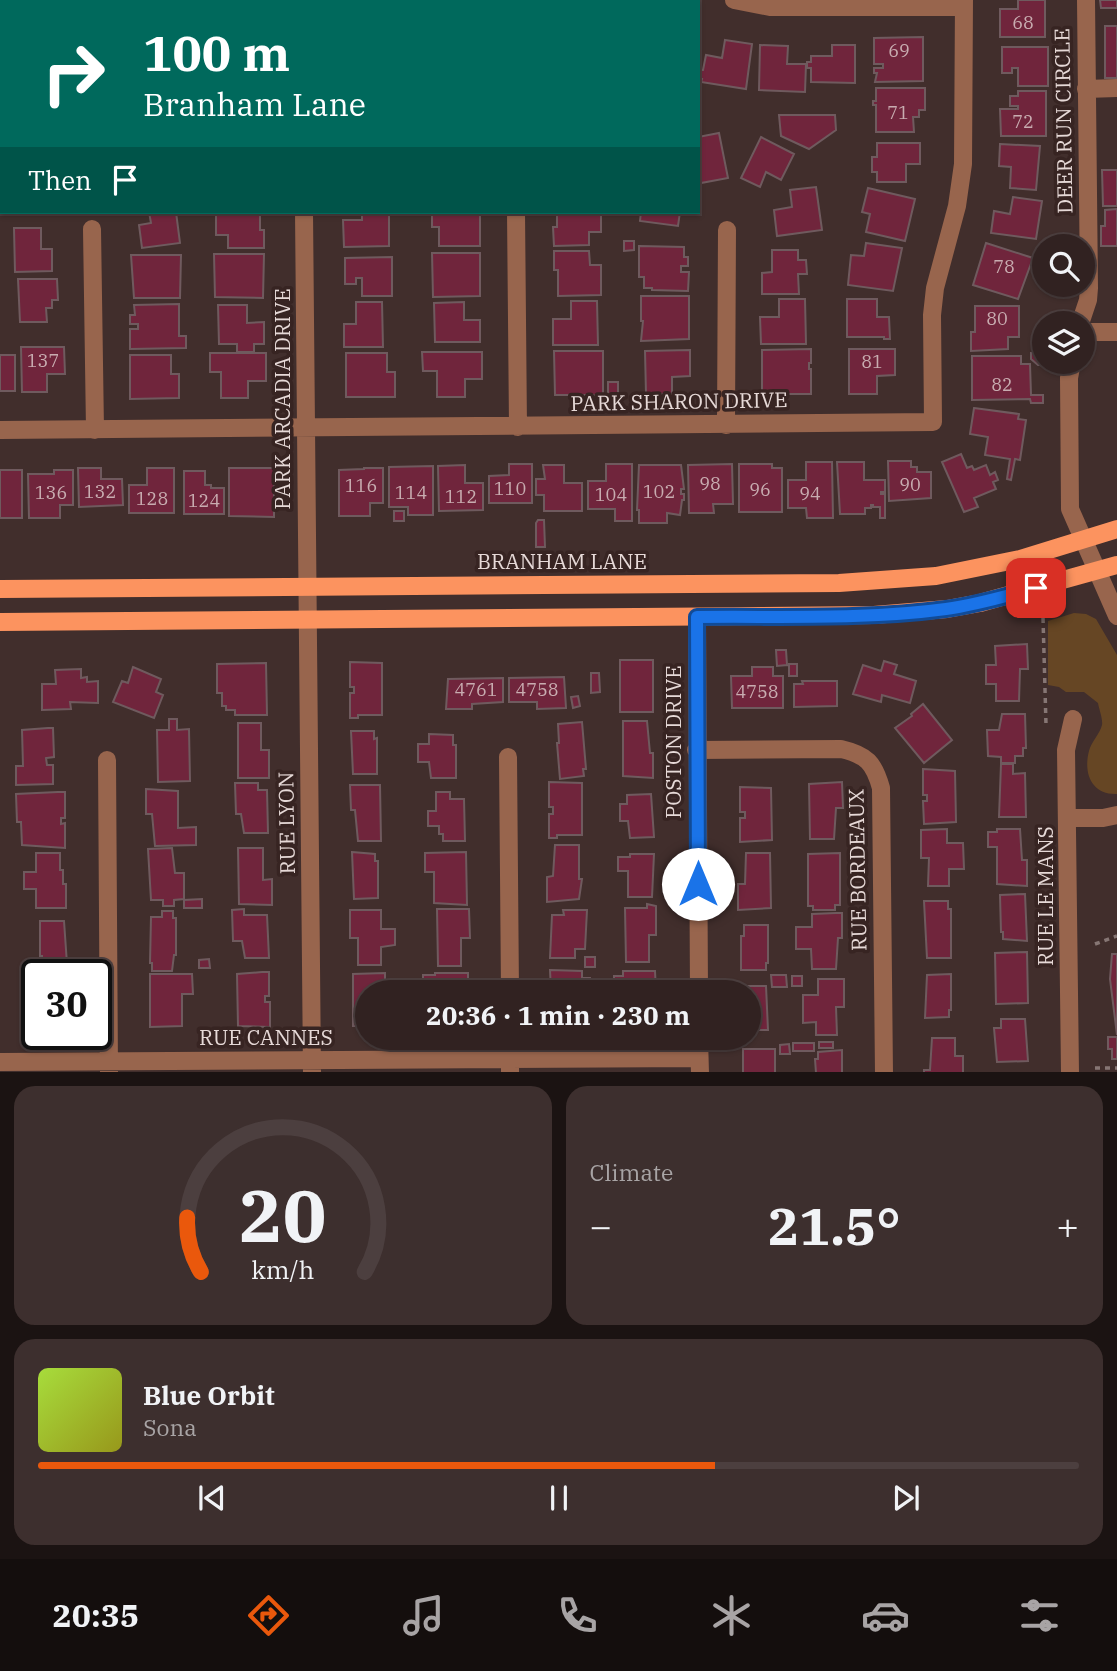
<!DOCTYPE html>
<meta charset="utf-8">
<style>
:root{--surface:#312221;--page:#3d2f2e;--text:#f1f3f6;--muted:#a8a4a5;--line:#4c3f3f;--accent:#ea580c}
body{margin:0;font-family:"IBM Plex Serif",serif;background:var(--page);color:var(--text);height:100vh;display:flex;flex-direction:column;font-size:26px;white-space:nowrap}
*{box-sizing:border-box;margin:0}
p{font-size:23px;color:var(--muted)}
.icon{flex:none;width:38px;height:38px;fill:none;stroke:currentColor;stroke-width:2;stroke-linecap:round;stroke-linejoin:round}
.map{position:relative;height:1072px;overflow:hidden}
.drawer{display:flex;flex-direction:column;gap:14px;padding:14px;background:#1b1312;flex:1}
.drawer>*{flex:none}
.top-card{position:absolute;left:0px;top:0px;width:700px;height:214px;box-shadow:0 2px 5px #0004,0 0 0 2px var(--line);background:#00695c;color:#fff;overflow:hidden}
.buttons{position:absolute;left:1032px;top:234px;display:grid;gap:14px}
.buttons a{display:grid;place-items:center;width:63px;height:63px;border-radius:50%;background:var(--surface);box-shadow:0 2px 5px #0004,0 0 0 2px var(--line);font-size:35px}
.speed{position:absolute;left:21px;top:959px;display:flex;gap:14px;font-size:35px;font-weight:700;text-align:center}
.speed>*{display:grid;place-content:center;width:91px;height:91px;border-radius:50%;background:var(--surface);box-shadow:0 2px 5px #0004,0 0 0 2px var(--line);line-height:1}
.speed .limit{border:4px solid #111;border-radius:10px;background:#fff;color:#111}
.pin{position:absolute;display:grid;place-items:center;width:60px;height:60px;color:#fff;margin:-30px;border-radius:14px;box-shadow:0 4px 10px #0006}
.me{position:absolute;width:77px;margin:-38px;rotate:0deg;stroke-linejoin:round;filter:drop-shadow(0 0 5px #0008)}
.turn{display:flex;align-items:center;gap:24px;height:147px;padding:0 28px;font-size:32px}
.turn .icon{width:91px;height:91px;stroke-width:2.5}
.turn b{display:block;font-size:49px;line-height:60px}
.then{display:flex;align-items:center;height:66px;padding:0 28px;background:#0003;gap:14px;font-size:26px}
.big{font-size:52px;font-weight:700;line-height:1.1}
.drawer .widget{flex:1;display:flex;flex-direction:column;justify-content:center;gap:10px;min-width:0;padding:0 24px;border-radius:21px;background:var(--page)}
.drawer .dial{align-items:center;gap:0}
.dial svg{height:182px;overflow:visible;fill:none;stroke:var(--line);stroke-width:7;stroke-linecap:round;text-anchor:middle}
.dial text{fill:var(--text);stroke:none}
.song{display:flex;align-items:center;gap:21px}
.cover{width:84px;height:84px;border-radius:10px;background:linear-gradient(135deg,hsl(80 70% 55%),hsl(60 70% 35%))}
.played{height:7px;border-radius:4px;background:linear-gradient(90deg,var(--accent) 65%,var(--line) 65%)}
.keys{display:flex;justify-content:space-around;direction:ltr}
.heat{display:flex;justify-content:space-between;align-items:center;font-size:38px;direction:ltr}
.drawer .tiles{flex:1;display:grid;gap:14px;grid-template-columns:1fr 1fr}
.widget:last-child{grid-column:span 2}
.trip{position:absolute;left:355px;top:980px;width:406px;height:70px;border-radius:35px;background:var(--surface);box-shadow:0 2px 5px #0004,0 0 0 2px var(--line);font-weight:700;line-height:70px;text-align:center}
.menu{display:flex;height:112px;justify-content:space-around;align-items:center;background:#140e0d;color:var(--muted)}
.menu .icon{width:49px;height:49px}
.menu .active{color:var(--accent)}
.menu b{font-size:32px;color:var(--text)}
.map>svg:first-child{display:block}
.green{fill:#664624}
.building{fill:#70253c;stroke:#6f5a5e;stroke-width:2}
.lines{fill:none;stroke-linecap:round;stroke-linejoin:round}
.path{stroke:#867674;stroke-width:3.5;stroke-dasharray:5 5;stroke-linecap:butt}
.minor{stroke:#98654d;stroke-width:18}
.major{stroke:#fc935f;stroke-width:18}
.route-casing{stroke:#114b97;stroke-width:18}
.route{stroke:#1a73e8;stroke-width:12}
.labels{text-anchor:middle;stroke-width:7;stroke-linejoin:round;paint-order:stroke}
.number-label{font-size:18px;fill:#c8acb0}
.street-label{font-size:21px;fill:#e6d9d7;stroke:#372422}
</style>
<div class="map">
<svg width="1117" height="1073" viewBox="0 0 1117 1073">
<rect width="100%" height="100%" fill="#412e2c"/>
<path class="green" d="M1074 613 1086 614 1096 619 1117 655V794C1092 795 1083 774 1089 751 1091 742 1100 734 1102 725 1103 719 1099 709 1098 703L1084 692H1066L1059 687 1048 685V621Z"/>
<path class="building" d="M370 0H420L422 2H369Z
M1018 0H1045V37H1000V9H1018Z
M1100 0H1117V8H1101Z
M1105 26H1117V78H1105Z
M923 37V81L875 82 877 73H874V68H883V64H874V38Z
M725 40 752 44 746 89 701 82 702 79 698 78V70H703L706 55 722 58Z
M760 45 788 46 787 64H806L805 92 759 90Z
M832 45H855V83L811 82V68H807V62H811V56H832Z
M1002 47H1048V86H1018V68H1012V73H1002Z
M0 49H2L0 97Z
M876 88H925V110H919V117H913L914 132H876V105H873V101H876Z
M1018 91H1046V136H1001L1000 109H1018V106H1010V96H1018Z
M779 115H835L836 130 809 149 781 136Z
M719 133 728 178 701 183 698 167V137Z
M761 137 794 154 781 180 766 172 760 187 741 178Z
M877 143H920V164H906V182H877V172H872V157H877Z
M1000 144 1040 146 1036 190 1010 188 1011 167 999 166Z
M1102 170H1117V206H1103Z
M1059 174H1069V187H1059Z
M816 187 822 230 777 236 774 210 792 207 790 190Z
M868 188 915 199 905 241 866 232 870 214 862 212Z
M1013 197 1042 201 1036 239 991 233 994 211 1010 214Z
M1117 209V246H1101V226H1105V210Z
M149 212H176L180 243 142 248 139 225 151 223Z
M216 212H260V230H264V248H228V235H216Z
M362 212H389V246L344 247 343 220H362Z
M432 212H480V246H439V227H432Z
M557 212H601V232H589V245L554 246 553 227H557Z
M641 212H680L678 226 640 221Z
M14 228H41V249H52V271L15 272Z
M624 241H634V250L624 251Z
M866 243 902 248 893 291 848 285 851 255 864 256Z
M986 243 1033 258 1018 299 973 285Z
M639 246 684 247V257H688V266H681V272H689L688 291 652 290V288H644V277H639Z
M772 250H798V260H806L807 274H798L799 294H762V273L772 272Z
M554 251H589L590 265H601V295L558 296V270H554Z
M432 253H480V296L433 297Z
M214 254H264L263 298 215 297Z
M131 255H181L180 298H134Z
M392 257V296H362V278H356V284H345V258Z
M18 279H57L58 300H52V308H46L47 322H20Z
M641 296H689V339L641 341 643 321H641Z
M779 299H805L806 344H761L760 317H779Z
M847 299H877V317H889L890 339H884V337H847Z
M571 301H597L598 345H553V319H571Z
M356 302H382L383 347H344V324H356Z
M464 302V320H480V342H435L434 303Z
M179 304V336H186V348L130 349V329H138V324H130V315H135L134 305Z
M218 305H247V323L264 322V344H254V352H237V344H219Z
M975 306H1019V337H1008V349L971 351V332H975Z
M21 347H64L65 374H47V392H22Z
M811 349V363H809V369H811V394H762V350Z
M849 349H895V375L877 376V394H849Z
M690 350V376L672 377V394H646L645 351Z
M554 351H603V395H555Z
M422 352H482V379H465V397H437V371H423Z
M210 353H266V381H248V398H221V372H210Z
M346 353H387V372H395V397H346Z
M1031 353H1042V365H1038L1031 359Z
M0 355H15V391H0Z
M130 355H171V374H179V398L130 399Z
M972 356H1021V364H1030L1031 395H1043V403H1031L1030 399 972 400Z
M608 382H618V400H608Z
M974 408 1019 414 1018 419 1026 420 1020 460 1015 459 1011 480 1007 479 1010 459 985 455 988 437 970 434Z
M961 454 967 468 972 466 974 470 986 465 990 475 995 472 998 480 993 482 996 489 974 498 978 507 964 512 942 462Z
M888 461H911V467H917V472H931V498L889 501Z
M806 462H832L833 518H807L806 508H788V480H806Z
M837 462H864V480H885V492H881V494H885V518H880V507H873V505H871V508H865V514H840Z
M509 464H532V503H489V476L509 475Z
M606 464H632V521H615V509H588V481H606Z
M732 464 733 504H713L714 513H689L688 465Z
M739 464H772V468H782V512H739Z
M465 465V483H483V510L439 511 438 466Z
M543 465H564V483H582V511H544V495H536V479H545Z
M639 465H681L684 489H681V494H684V500H682L680 515 667 513V523H639V510H637Z
M433 466V515H408V507H389V467Z
M78 468H101V479H122L123 505 79 507Z
M147 468H174V513H129V485H147Z
M229 468H274V517L229 516Z
M364 468H383V503H370V516H339V470L364 469Z
M0 470H22V518H0Z
M54 470H73V505H60V518H29L28 474H54Z
M184 471H205V485H211V488H224V514H184Z
M394 511H404V521H394Z
M538 520H544L545 547H536V523Z
M1027 644 1028 669H1020L1019 701H996V684H986V665H996L995 646Z
M776 650H786L787 665 777 666Z
M620 660H653V712H620Z
M884 661 897 665 894 674 916 681 910 703 882 695 881 702 853 694 863 665 881 671Z
M350 662 382 663V715H358V718H350V693H354V687H350Z
M266 663 267 715H235V710H226V706H222V693H217V664Z
M789 664H797V676H789Z
M133 667 161 679 156 692 163 695 154 718 113 702 122 681 128 683Z
M752 667H773V676H783V708H732L731 676H752Z
M81 669V678L87 677V682L98 681V703L70 702 71 709 42 710V684H56L55 670Z
M591 673H599L600 692 591 693Z
M564 677 566 708 537 709V702H509V678Z
M503 678V702L472 704V709H446L448 679Z
M802 681H837V706L794 707V684H803Z
M578 696 580 706 573 708 571 697Z
M923 704 952 740 924 763 895 728 912 716 911 714Z
M1002 714H1025L1026 748H1023V756H1015V763H1001V757L988 756 987 730H999Z
M169 719H177V730L189 729 190 781 158 782 157 730H169Z
M623 721H647L650 753H653V778L623 776Z
M582 722 586 769H583L584 776 560 779 557 743H559L558 724Z
M238 723H261V750H269V778H238Z
M48 728H53L54 757 46 758 47 765H53V784L16 785V766H23L22 730Z
M351 731H374V739L377 738V774H353Z
M429 734 453 735V745H456V778H431L429 762H418V744H429Z
M1001 764H1013V774L1025 773 1026 817H999Z
M923 769 955 771 956 822 924 824 923 801H927V795H923Z
M549 782 582 783V835H557V838H549V814H553V807H549Z
M842 782 843 808H836L834 839H810L809 784Z
M235 783H258V790H267L268 833H244L241 814H236Z
M350 785H380L381 841H358L355 810H351Z
M740 787 771 788 772 840 740 842V818H745V812H740Z
M146 789 178 791V828L196 827V845L155 846 152 814H146Z
M58 792H65V818H61V824L65 823V848L22 845 21 822H17L16 794Z
M436 792H450V799H464L465 841H443V834H439V826H428V811H436Z
M651 794 654 837 630 838 628 821H620V804H627V795Z
M947 829V843H963L964 869H949V886H928L929 858H921V830Z
M997 829H1020L1022 860H1027V886L997 884V847H988V832H997Z
M555 845H579V879H582L579 899 547 902V877L553 876Z
M172 848 175 873H184V899L174 900V906H163V900H151L148 849Z
M238 848H263V880L272 879V905L239 904Z
M352 852 375 854V861H378V898L354 899Z
M466 852 467 905 434 903V872H425V853Z
M36 853H60V870H63V884H66V908H36V889H24V872H36Z
M746 853H770L771 908 738 910V884H745Z
M840 853V905H835V910H813V906H808V854Z
M630 854H654L652 897H628V871H618V857H630Z
M1025 894 1027 941 1003 939V932H1001L1000 895Z
M202 899V908H184V900Z
M924 901H948V909H951V958H927Z
M647 904 656 906V935H649V962H626L625 908H647Z
M244 909V915H267L269 958H245L242 941H233L232 910Z
M437 909H469L470 938H461V966H438Z
M350 910H381V929H395V945L381 947V965H358V938H350Z
M563 910H587L585 949H575V958H550L552 915H564Z
M162 911H173V918H176V955H174L172 971H152V963H150L151 917H162Z
M836 913H842V938H838L836 969H812L811 949H796V927H812V914Z
M40 921H64L67 964H42V956H40Z
M744 925H768V963H766V970H741V936H744Z
M1027 952 1028 1003 996 1004 995 953Z
M1112 954H1117V1035L1110 979Z
M585 957H595V967H585Z
M209 959 210 968H199V960Z
M550 970 582 971V978H590L591 992H551Z
M623 971H655L656 992H614V976H623Z
M262 972H269V996H265V1002H270V1027L238 1026 237 974Z
M385 973V992H368V1026H353V974Z
M435 973H468V992H423V975H435Z
M150 974H192L193 994H182V1026L150 1027Z
M951 974V1010H949V1017L925 1018 927 975Z
M771 975H786L787 987H772Z
M35 976H37V1028H35Z
M792 976H802V986H792Z
M818 979H844V1007H836L837 1035H816V1022L803 1023V995H818Z
M743 986H766L768 1030H749V992H743Z
M1001 1019H1025L1028 1061 997 1062 994 1028H1001Z
M1108 1037H1117V1059H1112V1049H1108Z
M932 1038H955V1056H963V1073H924V1070H930Z
M819 1042H833V1048H819Z
M793 1043H814V1051H793Z
M789 1044 790 1054H780V1045Z
M743 1049H775V1073H743Z
M842 1050V1073H816L815 1059H818V1052Z"/>
<g class="lines">
<path class="path" d="M1043 618 1046 725
M1095 944 1117 936
M1095 1068H1117"/>
<path class="minor" d="M734 0 770 7H964
M115 2V0
M322 2 323 0
M0 9H2
M1086 89 1117 88
M304 212 312 1073
M516 212 518 427
M92 229 95 430
M1080 324 1088 300 1089 288 1086 0
M1083 332H1117
M1072 362 1069 378 1070 509 1117 616
M726 425 727 230
M0 430 933 422 932 315 935 288 957 206 963 164 964 0
M697 617 699 992
M696 750 841 749C867 755 874 763 881 788L884 1073
M508 757 510 992
M107 760 109 1072
M1068 818H1103L1117 815
M699 1038 700 1073
M0 1062 699 1058
M510 1073V1038
M1070 1073 1066 750 1073 719"/>
<path class="major" d="M0 589 839 583 936 576 1020 559 1117 529
M0 622 874 615 947 609 980 603 1117 565"/>
</g>
<g class="lines">
<defs>
<path id="route" d="M698 884 697 617C780 616 864 620 946 609 977 605 1006 596 1036 588"/>
</defs>
<use href="#route" class="route-casing"/>
<use href="#route" class="route"/>
</g>
<g class="labels">
<g class="number-label">
<text x="1023" y="29">68</text>
<text x="899" y="57">69</text>
<text x="898" y="119">71</text>
<text x="1023" y="128">72</text>
<text x="1004" y="273">78</text>
<text x="997" y="325">80</text>
<text x="43" y="367">137</text>
<text x="872" y="368">81</text>
<text x="1002" y="391">82</text>
<text x="710" y="490">98</text>
<text x="910" y="491">90</text>
<text x="361" y="492">116</text>
<text x="510" y="495">110</text>
<text x="760" y="496">96</text>
<text x="100" y="498">132</text>
<text x="659" y="498">102</text>
<text x="51" y="499">136</text>
<text x="411" y="499">114</text>
<text x="810" y="500">94</text>
<text x="611" y="501">104</text>
<text x="461" y="503">112</text>
<text x="152" y="505">128</text>
<text x="204" y="507">124</text>
<text x="476" y="696">4761</text>
<text x="537" y="696">4758</text>
<text x="757" y="698">4758</text>
</g>
<g class="street-label">
<text transform="translate(1064 121) rotate(-91)" y="7">DEER RUN CIRCLE</text>
<text transform="translate(283 399) rotate(-90)" y="7">PARK ARCADIA DRIVE</text>
<text transform="translate(679 402) rotate(-1)" y="7">PARK SHARON DRIVE</text>
<text x="562" y="569">BRANHAM LANE</text>
<text transform="translate(674 742) rotate(-90)" y="7">POSTON DRIVE</text>
<text transform="translate(287 823) rotate(-91)" y="7">RUE LYON</text>
<text transform="translate(858 870) rotate(-91)" y="7">RUE BORDEAUX</text>
<text transform="translate(1046 896) rotate(-90)" y="7">RUE LE MANS</text>
<text x="266" y="1045">RUE CANNES</text>
</g>
</g>
</svg>
<div class="buttons">
<a><svg class="icon" aria-label="search" viewBox="0 0 24 24"><circle cx="10" cy="10" r="6"/><path d="M15 15l6 6"/></svg></a>
<a><svg class="icon" aria-label="layers" viewBox="0 0 24 24"><path d="M12 4l9 5-9 5-9-5zM3 14l9 5 9-5"/></svg></a>
</div>
<div class="speed"><div class="limit">30</div></div>
<div class="pin" style="left:1036px;top:588px;background:#d93025"><svg class="icon" aria-label="arrive" viewBox="0 0 24 24"><path d="M6 21V4h12l-3 4 3 4H6"/></svg></div>
<svg class="me" style="left:698px;top:884px" viewBox="-20 -20 40 40"><circle r="19" fill="#fff"/><path d="M0-13L10 11 0 6-10 11z" fill="#1a73e8"/></svg>
<div class="trip">20:36 · 1 min · 230 m</div>
<div class="top-card">
<div class="turn"><svg class="icon" aria-label="right" viewBox="0 0 24 24"><path d="M7 20v-9h11M14 6l5 5-5 5"/></svg><div><b>100 m</b>Branham Lane</div></div>
<div class="then">Then<svg class="icon" aria-label="arrive" viewBox="0 0 24 24"><path d="M6 21V4h12l-3 4 3 4H6"/></svg></div>
</div>
</div>
<section class="drawer">
<div class="tiles">
<div class="widget dial"><svg viewBox="0 0 100 80">
<path d="M14 69A42 42 0 1 1 86 69"/>
<path d="M14 69A42 42 0 0 1 8 45" stroke="#ea580c"/>
<text x="50" y="56" font-size="32" font-weight="700">20</text>
<text x="50" y="72" font-size="11">km/h</text>
</svg></div>
<div class="widget"><p>Climate</p>
<div class="heat"><a>−</a><b class="big">21.5°</b><a>+</a></div>
</div>
<div class="widget">
<div class="song"><i class="cover"></i><div><b>Blue Orbit</b><p>Sona</p></div></div>
<div class="played"></div>
<div class="keys"><svg class="icon" aria-label="previous" viewBox="0 0 24 24"><path d="M18 5L8 12l10 7zM5 5v14"/></svg><svg class="icon" aria-label="pause" viewBox="0 0 24 24"><path d="M8 5v14M16 5v14"/></svg><svg class="icon" aria-label="next" viewBox="0 0 24 24"><path d="M6 5l10 7-10 7zM19 5v14"/></svg></div>
</div>
</div>
</section>
<nav class="menu">
<b>20:35</b>
<svg class="icon active" aria-label="directions" viewBox="0 0 24 24"><path d="M12 3l9 9-9 9-9-9zM9 14v-3h6M13 9l2 2-2 2"/></svg>
<svg class="icon" aria-label="music" viewBox="0 0 24 24"><path d="M9 18V5l10-2v13"/><circle cx="6" cy="18" r="3"/><circle cx="16" cy="16" r="3"/></svg>
<svg class="icon" aria-label="phone" viewBox="0 0 24 24"><path d="M5 4h4l2 5-3 2q2 4 5 5l2-3 5 2v4C11 20 4 13 5 4z"/></svg>
<svg class="icon" aria-label="climate" viewBox="0 0 24 24"><path d="M12 3v18M4 7l16 10M4 17L20 7"/></svg>
<svg class="icon" aria-label="car" viewBox="0 0 24 24"><path d="M5 17H2v-5l4-1 3-4h7l3 4 3 1v5h-3M9 17h6M6 11h13"/><circle cx="7" cy="17" r="2"/><circle cx="17" cy="17" r="2"/></svg>
<svg class="icon" aria-label="filters" viewBox="0 0 24 24"><path d="M4 7h16M4 17h16"/><circle cx="9" cy="7" r="2"/><circle cx="15" cy="17" r="2"/></svg>
</nav>
